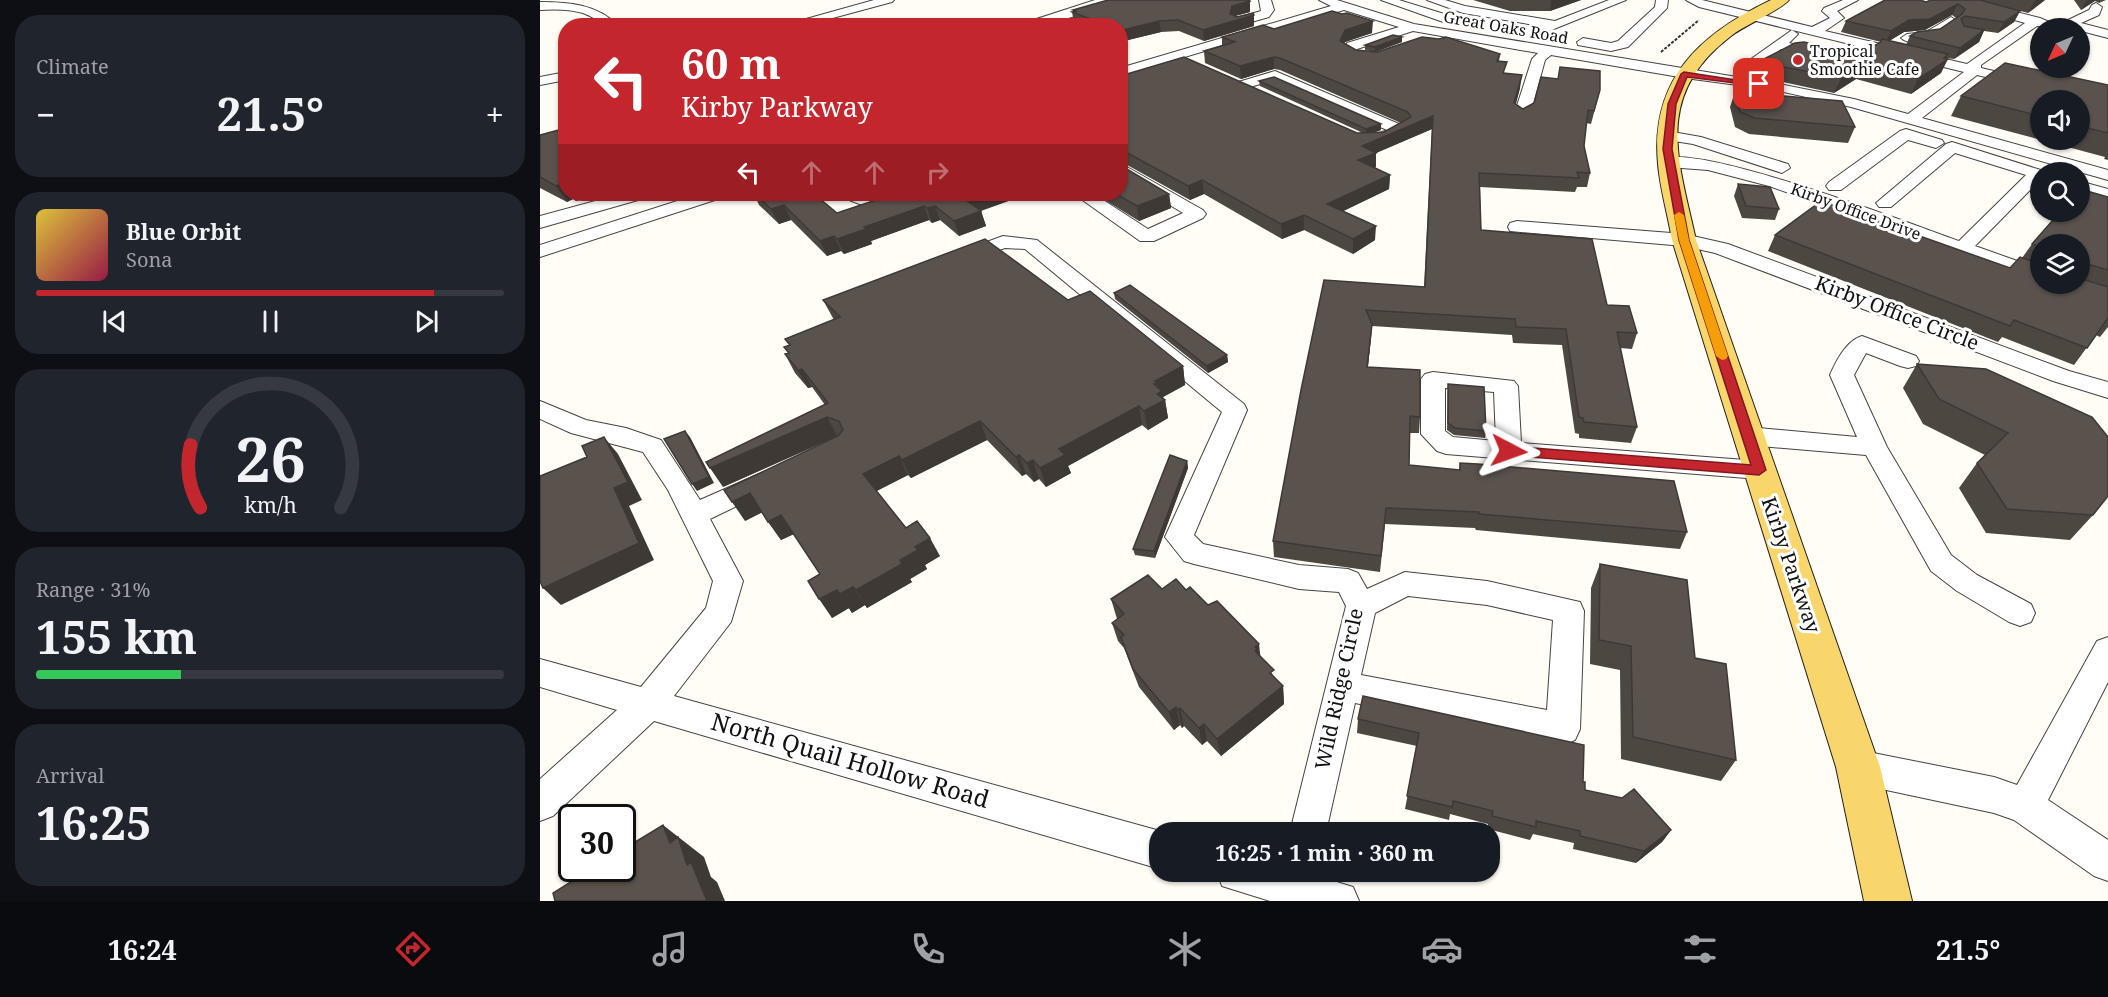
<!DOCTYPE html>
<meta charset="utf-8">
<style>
:root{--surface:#171b24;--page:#20242c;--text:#f1f3f6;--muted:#9ea1a6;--line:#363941;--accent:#c4262e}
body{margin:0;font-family:"Noto Serif",serif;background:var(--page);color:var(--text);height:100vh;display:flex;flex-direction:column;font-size:22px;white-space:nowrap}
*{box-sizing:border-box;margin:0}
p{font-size:20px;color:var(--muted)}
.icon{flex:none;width:33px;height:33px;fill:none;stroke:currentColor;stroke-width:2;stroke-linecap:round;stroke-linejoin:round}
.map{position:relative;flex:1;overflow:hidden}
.side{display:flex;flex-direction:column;gap:15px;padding:15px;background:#0d0f14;width:540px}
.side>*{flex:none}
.guide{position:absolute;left:18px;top:18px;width:570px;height:183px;border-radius:24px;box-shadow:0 2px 4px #0004;background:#c4262e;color:#fff;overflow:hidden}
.needle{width:39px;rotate:226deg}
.tools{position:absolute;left:1490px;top:18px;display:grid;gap:12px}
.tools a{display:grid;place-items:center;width:60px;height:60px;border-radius:50%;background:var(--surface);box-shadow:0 2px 4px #0004;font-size:30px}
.speed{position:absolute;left:18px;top:804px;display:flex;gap:12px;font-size:30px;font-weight:700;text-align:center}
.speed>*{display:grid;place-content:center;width:78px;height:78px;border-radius:50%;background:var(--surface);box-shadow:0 2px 4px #0004;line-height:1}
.speed .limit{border:3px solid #111;border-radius:9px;background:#fff;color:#111}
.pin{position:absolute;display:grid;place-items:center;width:51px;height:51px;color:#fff;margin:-26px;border-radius:12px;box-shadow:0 3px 9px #0006}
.me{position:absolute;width:66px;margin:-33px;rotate:94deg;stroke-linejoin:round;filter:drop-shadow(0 0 4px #0008)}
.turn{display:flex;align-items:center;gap:21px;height:126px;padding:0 24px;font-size:27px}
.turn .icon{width:78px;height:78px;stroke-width:2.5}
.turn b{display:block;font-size:42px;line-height:51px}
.lanes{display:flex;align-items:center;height:57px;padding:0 24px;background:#0003;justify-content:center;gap:30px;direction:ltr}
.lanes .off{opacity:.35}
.big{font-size:45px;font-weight:700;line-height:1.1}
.side .widget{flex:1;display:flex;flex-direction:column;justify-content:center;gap:9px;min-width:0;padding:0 21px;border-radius:24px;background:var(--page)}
.side .dial{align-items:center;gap:0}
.dial svg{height:156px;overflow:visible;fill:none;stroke:var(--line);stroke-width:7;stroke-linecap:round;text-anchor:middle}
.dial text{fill:var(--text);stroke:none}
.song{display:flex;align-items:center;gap:18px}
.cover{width:72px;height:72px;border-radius:9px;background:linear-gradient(135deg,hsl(50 70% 55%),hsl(340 70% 35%))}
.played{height:6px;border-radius:3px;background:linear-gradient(90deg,var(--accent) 85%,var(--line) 85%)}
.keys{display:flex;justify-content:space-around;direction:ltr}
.heat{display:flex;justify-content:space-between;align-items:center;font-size:33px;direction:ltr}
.charge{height:9px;border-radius:4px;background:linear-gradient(90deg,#34c759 31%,var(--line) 0)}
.trip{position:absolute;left:609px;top:822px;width:351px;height:60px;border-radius:24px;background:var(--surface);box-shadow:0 2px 4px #0004;font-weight:700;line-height:60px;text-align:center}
.tab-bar{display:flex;height:96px;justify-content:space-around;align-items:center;background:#090b0e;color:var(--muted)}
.tab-bar .icon{width:42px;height:42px}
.tab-bar .on{color:var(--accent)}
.tab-bar b{font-size:27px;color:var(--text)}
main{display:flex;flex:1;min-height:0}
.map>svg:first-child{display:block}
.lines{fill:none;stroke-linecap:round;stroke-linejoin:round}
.minor-casing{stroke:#444;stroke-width:2}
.major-casing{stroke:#222;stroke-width:2}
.path{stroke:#333;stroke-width:2;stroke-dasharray:3 1.5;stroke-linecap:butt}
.minor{fill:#fff;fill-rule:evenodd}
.major{fill:#f9d66b;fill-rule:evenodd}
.wall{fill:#4d4742;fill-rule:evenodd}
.shaded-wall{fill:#3f3936}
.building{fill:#5a524d;stroke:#3f3936;stroke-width:1.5}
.route{fill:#c4262e;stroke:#7f191e;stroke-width:1.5}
.slow{fill:#f59e0b}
.poi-dot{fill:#c4262e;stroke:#fff;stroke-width:2}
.labels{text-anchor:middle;stroke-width:6;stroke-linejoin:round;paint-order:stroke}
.far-street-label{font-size:16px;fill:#111;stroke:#fff}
.far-poi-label{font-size:16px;fill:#111;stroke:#fff;text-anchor:start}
.street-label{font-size:20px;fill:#111;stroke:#fff}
.near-street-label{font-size:24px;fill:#111;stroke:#fff}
</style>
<main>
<section class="side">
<div class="widget"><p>Climate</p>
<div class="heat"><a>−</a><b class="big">21.5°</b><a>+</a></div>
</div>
<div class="widget">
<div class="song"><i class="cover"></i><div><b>Blue Orbit</b><p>Sona</p></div></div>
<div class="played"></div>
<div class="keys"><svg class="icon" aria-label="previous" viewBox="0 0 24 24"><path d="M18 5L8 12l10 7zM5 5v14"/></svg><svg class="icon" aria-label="pause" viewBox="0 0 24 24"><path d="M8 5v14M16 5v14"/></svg><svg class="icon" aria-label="next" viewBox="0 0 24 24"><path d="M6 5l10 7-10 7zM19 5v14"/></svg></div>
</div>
<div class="widget dial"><svg viewBox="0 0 100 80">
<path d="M14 69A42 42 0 1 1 86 69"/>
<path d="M14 69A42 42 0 0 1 9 37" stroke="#c4262e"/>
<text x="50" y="56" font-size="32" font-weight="700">26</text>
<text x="50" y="72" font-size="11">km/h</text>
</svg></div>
<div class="widget"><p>Range · 31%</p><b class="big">155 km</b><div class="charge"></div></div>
<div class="widget"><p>Arrival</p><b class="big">16:25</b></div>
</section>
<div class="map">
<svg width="1568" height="901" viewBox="0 0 1568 901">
<rect width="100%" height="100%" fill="#fffdf5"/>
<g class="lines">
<defs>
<path id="minor" d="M334 0H354L352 2 263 26H241Z
M555 0H572C555 15 498 26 475 26Z
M719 0H731L734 10 729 17 697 26 693 25V19L721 11Z
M779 0H797L874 24 1197 77 1204 64 1252 30 1258 34 1249 43 1284 51 1286 54 1284 57 1279 58 1241 49 1215 69 1210 78 1314 99 1368 114 1424 72 1159 7 1146 0H1162L1272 27 1290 18 1282 11 1284 8 1303 0H1318L1297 11 1304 18 1285 31 1427 64 1485 23 1412 2 1410 0H1429L1500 18 1523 28 1497 26 1441 65V68L1488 79 1490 82 1488 85 1483 86 1437 75 1382 118 1568 170V180L1311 107 1235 90 1145 78 1011 55 1005 60 990 115 982 120 974 115 992 59 998 53 873 31 817 49 816 50C825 54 838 50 845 57 834 66 812 61 802 52L807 43 859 27 804 10 580 76V68L791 6Z
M841 0H859L914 17 916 20 914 23H906Z
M887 0H905L925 6 1015 21 1069 0H1086L999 35 993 31 1001 26 923 13Z
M1116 0H1128L1127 8 1088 47 1071 51 1038 45 1037 42 1043 38 1071 43 1078 41 1115 7Z
M0 2C27 2 58 4 78 26 60 26 59 19 43 13 29 9 14 9 0 10Z
M1556 3 1562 7 1559 15 1541 23 1568 30V38L1526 27 1524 24 1526 21 1549 10 1552 5Z
M1411 17 1417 21 1415 24C1402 33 1376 51 1361 38L1367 34 1386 32Z
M735 71 866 127 868 130 866 133 841 144H829L827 141 829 138 847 130 734 80 700 90 693 86 695 83Z
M26 72V80L0 85V77Z
M1366 129 1402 140 1404 143 1396 148 1368 140 1301 190H1289L1286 186 1289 182 1360 131Z
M1127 131 1161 137 1248 164 1250 168 1242 173 1153 144 1121 139 1119 136Z
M1412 142 1507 172H1500V180L1435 246 1500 269V282L1229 186 1168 170 1128 167 1120 162C1140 135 1382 228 1419 241L1486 175 1415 153 1351 207H1339L1336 203 1406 144Z
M580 163 663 210 666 214 663 218 614 241H600L534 194H554L608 229 643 213 580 175Z
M1539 181 1568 189V200L1539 192Z
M81 194H108L105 198 0 228V216Z
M159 194H184L181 198 0 257V245Z
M301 194H323L331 197 341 194H366L363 198 330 208 304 198Z
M977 221 1144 234 1188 244 1529 371 1568 382V398L1513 381 1175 253 1144 246 970 231 968 227 970 223Z
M463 236 497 240 704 404 707 410 654 535 663 544 759 565 808 569 818 573 827 589 865 572 947 581 1040 602 1044 611 1040 729 1035 740 1023 745 815 703 786 832H750L806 606 799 592 759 589 654 564 644 561 625 537 682 412 485 249 465 248 421 264 414 262 411 258 414 254ZM868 596 947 605 1013 620 1007 710 821 675 835 613Z
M1322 336 1376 356 1379 361 1376 366 1368 368 1360 366 1326 353 1314 375 1347 447 1411 555 1437 575 1491 604 1495 613 1491 622 1480 626 1469 622 1417 591 1391 571 1326 455 1208 445 1199 442 1195 436 1199 430 1208 427 1317 437 1290 375C1296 361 1307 340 1322 336Z
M893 372 974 381 978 386 981 443 1219 461 1228 463 1232 470 1228 477 1219 479 906 454 897 451 881 434V379L885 374ZM905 388 954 392 956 441 913 437 905 431Z
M0 401 46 420 86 428 121 440 160 500 219 474 228 477 232 484 228 491 170 519 203 581 191 622 134 696 620 831 623 832H620V869L114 721 13 816 0 821V779L77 710 0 687V659L101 687 166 608 173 581 128 490 103 452 31 433 0 419Z
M1568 637V682L1508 800 1568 840V881L1554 876 1474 820 1454 813 1318 784 1306 779 1300 767 1306 755 1318 750 1454 777 1477 785 1557 641Z
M677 872H764L813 887 819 901H730L682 886Z"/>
<path id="major" d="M1231 0H1249C1241 10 1205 25 1191 36 1113 96 1138 158 1156 240L1340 767 1372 901H1324L1296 767 1132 240C1128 215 1120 189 1118 164 1110 79 1160 34 1231 0Z"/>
</defs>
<use href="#minor" class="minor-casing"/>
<use href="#major" class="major-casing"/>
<path class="path" d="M1121 52 1159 20"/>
<use href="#minor" class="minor"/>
<use href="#major" class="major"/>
</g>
<path class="wall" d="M933 0H1041L1010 11H970Z
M1380 0 1386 2 1391 0H1505L1488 13 1462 6 1480 11 1474 22 1458 33 1444 31 1439 42 1414 59 1406 58 1401 73 1371 94 1316 79 1294 93 1238 81 1219 73 1224 59 1320 54 1341 42 1301 32 1306 21ZM1412 15 1416 18 1400 29 1370 36 1366 45 1349 41 1364 32 1385 30Z
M1534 0H1566L1559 3 1555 1 1541 10Z
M533 10 710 12 694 16 697 17 714 15V26L664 41 639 31 621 32 584 41 580 40V26H541L534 23 532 12H534Z
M734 29 832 33 805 42 804 43 816 50 837 52 960 54 959 61 965 74 980 88 976 104 983 109 1060 90 1051 124 1046 123 1044 146 1050 173 1047 187H1037L1035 192 940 187 941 230 1067 305 1097 333 1092 349 1080 348 1097 427 1091 443 1039 438V434L1035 433 1022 345 973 343 972 335 832 326 828 367 880 417 879 433H870L869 465 919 470 920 463 1147 532 1140 549 936 530 935 528 845 524 840 572 734 557 733 541 784 280 884 287 892 129 836 153V167L834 168 850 175 849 189 803 211 835 240 813 254 764 230 742 239 664 194 650 200 580 161V76L817 133H823L720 86 719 81 841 124V130L831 133 844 132 861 123 740 70 734 69 701 79 665 63 664 51 682 45V37Z
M862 37V42L835 52 825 50V45Z
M1568 85V160L1564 159 1565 157 1411 116 1421 96ZM1500 100H1539V140H1500Z
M1195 92 1315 127 1308 143 1209 134 1195 127 1190 107Z
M26 128V194H57L36 201 33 199 27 202 0 188V135Z
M1198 184 1239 209 1235 220 1202 218 1194 196Z
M214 194H274L297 213 336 200 333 194 331 195 327 194H482V196L441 211 446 226 419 236 400 220 392 223 389 220 331 241 332 244 304 254 301 251 287 256 251 220 239 224 219 205Z
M555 194H629L631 208 599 221Z
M1568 197V327L1560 337 1556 335 1534 365 1462 337 1458 342 1228 251 1235 235 1470 268 1482 258 1492 244ZM1500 244H1539V284H1500Z
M574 293 687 355 688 362 668 373 575 299Z
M283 300H528L643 366 645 385 623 397 625 400 628 418 608 430 602 425 528 466 531 473 506 487 499 479 494 482 486 474 482 476 447 440 371 478 368 475 336 491 366 528 400 556 385 565 387 569 370 579 372 582 327 608 325 605 312 613 309 608 292 618 280 574 254 534 241 540 222 512 205 521 298 436 183 487 285 405 272 387 268 388 255 373 245 354 248 353 244 347 249 345 245 339 294 320Z
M1377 364 1446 369 1553 515 1530 540 1446 533 1419 488 1437 463 1445 455 1383 424 1363 388Z
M908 384 946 431 945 438 914 435 907 430Z
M647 461 648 468 615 558 595 555 593 549Z
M1060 564 1155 658 1196 760 1181 781 1081 759 1080 670 1050 664 1051 588Z
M622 589 646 590 720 656 735 678 743 686 744 704 681 756 667 741 662 745 644 726 642 728 640 725 634 730 599 687 584 648 578 641 572 623 577 619 571 599Z
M823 696 1043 782 1045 790 1131 830 1122 842 1096 863 1033 849 1034 843 993 834 990 840 948 829V824L910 814 909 820 865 809 877 746 817 733 818 719Z"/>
<path class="shaded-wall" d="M1011 0H1041L1010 11Z
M1496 0H1505L1488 13 1494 2Z
M1548 0H1556L1541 10 1546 1Z
M710 1V12L692 17 691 22 714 15V26L664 41 663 30 690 14 692 6Z
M1418 4 1412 15 1385 30 1364 32 1346 43 1351 31 1369 20Z
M1480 11 1474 22 1458 33 1464 22Z
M619 21 621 32 584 41 583 30Z
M833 21 832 33 805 42 800 53V41L805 30Z
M1444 30 1439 42 1414 59 1420 48Z
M862 37V42L835 52V47Z
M1408 54 1405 61 1408 59 1401 73 1371 94 1378 79Z
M734 57V69L701 79 700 66Z
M1323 64 1316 79 1294 93 1301 78Z
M982 75 980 88 972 116 974 103Z
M893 116 892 129 836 153V167L818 174V160L822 146Z
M841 124V130L826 135V129Z
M850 175 849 189 787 219V204Z
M662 180 664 194 650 200 648 186Z
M22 183 26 189V194H29L33 199 27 202 16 186Z
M31 194H57L36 201Z
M445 194H482V196L431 214 426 200Z
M629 194 631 208 599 221 597 206Z
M244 205 251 220 239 224 231 209Z
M384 206 389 220 331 241 332 244 304 254 297 239 324 227Z
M395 206 400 220 392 223 387 208Z
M441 211 446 226 419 236 414 221Z
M764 215V230L742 239 741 224Z
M836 226 835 240 813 254V239Z
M294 236 301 251 287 256 280 241Z
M832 324 831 339 826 382 827 367Z
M687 355 688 362 668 373 667 366Z
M643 366 645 385 623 397V401L625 400 628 418 608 430 604 411 615 381Z
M262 369 272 387 268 388 258 370Z
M599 406 602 425 528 466 531 473 506 487 500 468 519 449Z
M287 417 297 436 183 487 170 468Z
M440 421 447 440 371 478 362 460Z
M145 431 150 437 174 483 157 491 152 484Z
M64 437 78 454 102 500 89 506 114 560 21 605 3 588 74 488Z
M479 455 486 474 482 476 476 457Z
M359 456 368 475 333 493 323 474Z
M493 460 499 479 494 482 487 463Z
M647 461 648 468 615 558 614 551Z
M210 493 223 512 205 521 192 502Z
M241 515 254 534 241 540 228 522Z
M390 538 400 556 385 565 387 569 370 579 372 582 327 608 316 590 360 560 375 547Z
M313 587 325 605 312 613 300 594Z
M297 590 309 608 292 618 279 599Z
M719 644 721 662 719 667 715 647Z
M743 686 744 704 681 756 677 739Z
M636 707 640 725 634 730 629 712Z
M640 708 644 726 642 728 638 710Z
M664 724 667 741 662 745 659 728Z
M123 825 164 857 171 877 177 882 185 901H167L147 865 130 843Z
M1131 830 1122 842 1096 863 1104 851Z"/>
<path class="building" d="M568 0H709L710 1 692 6 690 14 697 17 713 13 714 15 663 30 638 20 619 21 583 30H580V26H569L532 12 537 11 533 10Z
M1345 0H1380L1386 2 1391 0H1440L1480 11 1464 22 1425 16 1421 19 1424 26 1444 30 1420 48 1370 36 1377 32 1400 29 1422 14 1425 9 1418 4 1390 19 1369 20 1351 31 1306 21Z
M792 11 802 14 807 13 833 21 805 30 800 41 816 50 837 52 882 37 899 39 906 37 960 54 957 61 967 62 963 73 982 75 974 103 983 109 994 103 1001 77 1018 79 1020 67 1060 71V90L1054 111 1048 110 1044 146 1050 173 1037 172 1039 178 939 173 941 230 1052 239 1067 305 1089 306 1097 333 1077 332 1097 427 1044 422 1043 418 1039 417 1026 329 976 327 975 319 826 310 832 324 827 367 880 370V417L870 416 869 465 920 470V463L938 464 1134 481 1147 532 939 514V512L846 508 841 556 733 541 761 390 784 280 885 287 893 116 822 146 836 153 818 160 850 175 787 204 836 226 813 239 764 215 741 224 662 180 648 186 580 149V76L644 57 817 133 844 132 871 117 868 112 740 58 734 57 700 66 664 51 695 42 682 37 723 25 734 29Z
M853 35 862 37 835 47 825 45Z
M1342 39 1408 54 1404 58 1408 59 1378 79 1323 64 1301 78 1244 67 1224 59 1255 43 1264 42 1320 54 1341 42Z
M1465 63 1568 85V133L1539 126V100H1500V116L1421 96Z
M734 77 841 124 826 129 719 81Z
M1195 92 1302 101 1315 127 1215 118 1200 112Z
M26 128V185L22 183 16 186 0 177V135Z
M580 165 629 194 597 206 576 194H580Z
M1198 184 1230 187 1239 209 1206 206Z
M1540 189 1568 197V270L1551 265H1539V244H1500V247L1492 244 1520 212H1539V190Z
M215 194H274L297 213 339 199 333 194H445L426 200 441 211 414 221 395 206 387 208 384 206 324 227 326 229 297 239 294 236 280 241 244 205 231 209Z
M1281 201 1470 268 1480 257 1500 264V284H1539V278L1568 287V318L1547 348 1474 320 1470 326 1235 235Z
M445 239 528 300 550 291 643 366 615 381 617 383 614 384 622 391 617 394 625 400 604 411 599 406 519 449 525 455 500 468 493 460 487 463 479 455 476 457 440 421 362 460 359 456 323 474 366 528 377 521 390 538 375 547 378 550 360 560 362 564 316 590 313 587 300 594 297 590 279 599 268 581 280 574 241 515 228 522 210 493 192 502 184 490 298 436 303 430 299 421 287 417 170 468 166 462 288 403 262 369 258 370 245 354 249 353 244 347 250 345 245 339 300 317 283 300Z
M590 285 687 355 667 366 574 293Z
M1377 364 1446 369 1552 417 1568 437V496L1553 515 1467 509 1437 463 1468 433 1399 399Z
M908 384 944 387 946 431 915 428 908 423Z
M145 431 169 477 152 484 124 439Z
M64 437 88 482 74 488 99 543 3 588 0 581V476L47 457 42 446Z
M630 455 647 461 614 551 593 549Z
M1060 564 1147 580 1155 658 1186 664 1196 760 1093 737 1091 646 1059 640Z
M608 575 622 589 636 579 646 590 650 587 668 605 677 601 719 644 715 647 717 649 715 651 734 670 730 673 743 686 677 739 664 724 659 728 640 708 638 710 636 707 629 712 593 669 581 637 584 635 572 623 584 614 571 599Z
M823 696 1044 745 1043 782H1045V790L1082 798 1094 789 1131 830 1104 851 1040 836V831L996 821V827L952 816 953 811 913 801 912 807 867 796 879 733 818 719Z
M123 825 130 843 138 837 147 865 151 862 167 901H15L13 893 53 868H82V850Z"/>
<path class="route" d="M1144 72 1222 84 1219 86 1147 77 1136 104 1132 149 1149 240 1226 470 1219 475 964 455 962 451 969 446 1211 465 1139 240 1123 149 1128 104 1141 74Z"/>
<path class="slow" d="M1139 212 1144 215 1149 240 1188 356 1186 359 1182 360 1176 356 1139 240 1134 215Z"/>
<circle class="poi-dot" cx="1258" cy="60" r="6"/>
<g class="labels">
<g class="far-street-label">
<text transform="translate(966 27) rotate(10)" y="6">Great Oaks Road</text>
<text transform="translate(1316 211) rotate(20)" y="6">Kirby Office Drive</text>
</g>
<g class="far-poi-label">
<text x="1270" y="57">Tropical<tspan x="1270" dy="18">Smoothie Cafe</tspan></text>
</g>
<g class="street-label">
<text transform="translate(1357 313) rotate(21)" y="7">Kirby Office Circle</text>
<text transform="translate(1251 565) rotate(71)" y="7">Kirby Parkway</text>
<text transform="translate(799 689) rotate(-78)" y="7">Wild Ridge Circle</text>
</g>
<g class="near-street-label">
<text transform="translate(310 761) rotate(16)" y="8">North Quail Hollow Road</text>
</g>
</g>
</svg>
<div class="tools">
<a><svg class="needle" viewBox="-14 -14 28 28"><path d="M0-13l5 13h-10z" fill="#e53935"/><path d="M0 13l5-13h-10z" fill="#9ea1a6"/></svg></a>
<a><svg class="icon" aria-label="sound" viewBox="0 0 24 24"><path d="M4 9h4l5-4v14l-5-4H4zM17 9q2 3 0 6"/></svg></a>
<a><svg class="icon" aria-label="search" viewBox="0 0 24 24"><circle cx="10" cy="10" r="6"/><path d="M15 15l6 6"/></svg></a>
<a><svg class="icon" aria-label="layers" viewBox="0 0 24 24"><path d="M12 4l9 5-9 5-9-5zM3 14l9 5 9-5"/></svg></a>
</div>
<div class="speed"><div class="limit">30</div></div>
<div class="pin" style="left:1219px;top:84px;background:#d93025"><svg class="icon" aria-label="arrive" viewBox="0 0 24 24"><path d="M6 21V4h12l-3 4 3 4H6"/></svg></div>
<svg class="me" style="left:969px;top:451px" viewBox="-20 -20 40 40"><path d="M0-17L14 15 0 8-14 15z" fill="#c4262e" stroke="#fff" stroke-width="4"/></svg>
<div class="trip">16:25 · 1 min · 360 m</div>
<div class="guide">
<div class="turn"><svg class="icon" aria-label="left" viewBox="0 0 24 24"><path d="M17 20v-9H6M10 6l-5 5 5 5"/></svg><div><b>60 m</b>Kirby Parkway</div></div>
<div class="lanes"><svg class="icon" aria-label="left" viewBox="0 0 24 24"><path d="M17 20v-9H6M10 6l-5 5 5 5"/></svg><svg class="icon off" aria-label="ahead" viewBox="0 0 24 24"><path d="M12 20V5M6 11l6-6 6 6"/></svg><svg class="icon off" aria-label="ahead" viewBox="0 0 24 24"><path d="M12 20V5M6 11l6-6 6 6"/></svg><svg class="icon off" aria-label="right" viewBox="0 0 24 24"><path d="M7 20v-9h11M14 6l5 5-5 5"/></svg></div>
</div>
</div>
</main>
<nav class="tab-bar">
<b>16:24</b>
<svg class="icon on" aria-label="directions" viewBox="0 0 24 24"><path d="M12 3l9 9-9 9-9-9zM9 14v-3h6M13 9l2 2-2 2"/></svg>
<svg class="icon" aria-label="music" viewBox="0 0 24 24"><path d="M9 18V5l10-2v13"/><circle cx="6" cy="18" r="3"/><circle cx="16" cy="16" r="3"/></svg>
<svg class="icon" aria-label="phone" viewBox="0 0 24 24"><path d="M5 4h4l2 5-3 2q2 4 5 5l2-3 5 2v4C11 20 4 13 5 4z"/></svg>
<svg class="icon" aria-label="climate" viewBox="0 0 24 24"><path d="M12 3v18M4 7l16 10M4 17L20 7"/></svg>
<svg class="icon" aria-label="car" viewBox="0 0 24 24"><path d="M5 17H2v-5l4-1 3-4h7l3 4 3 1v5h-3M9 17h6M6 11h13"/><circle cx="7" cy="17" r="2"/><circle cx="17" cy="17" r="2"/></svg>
<svg class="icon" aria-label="filters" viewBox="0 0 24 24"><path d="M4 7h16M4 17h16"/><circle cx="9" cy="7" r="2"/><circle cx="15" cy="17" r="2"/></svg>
<b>21.5°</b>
</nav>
